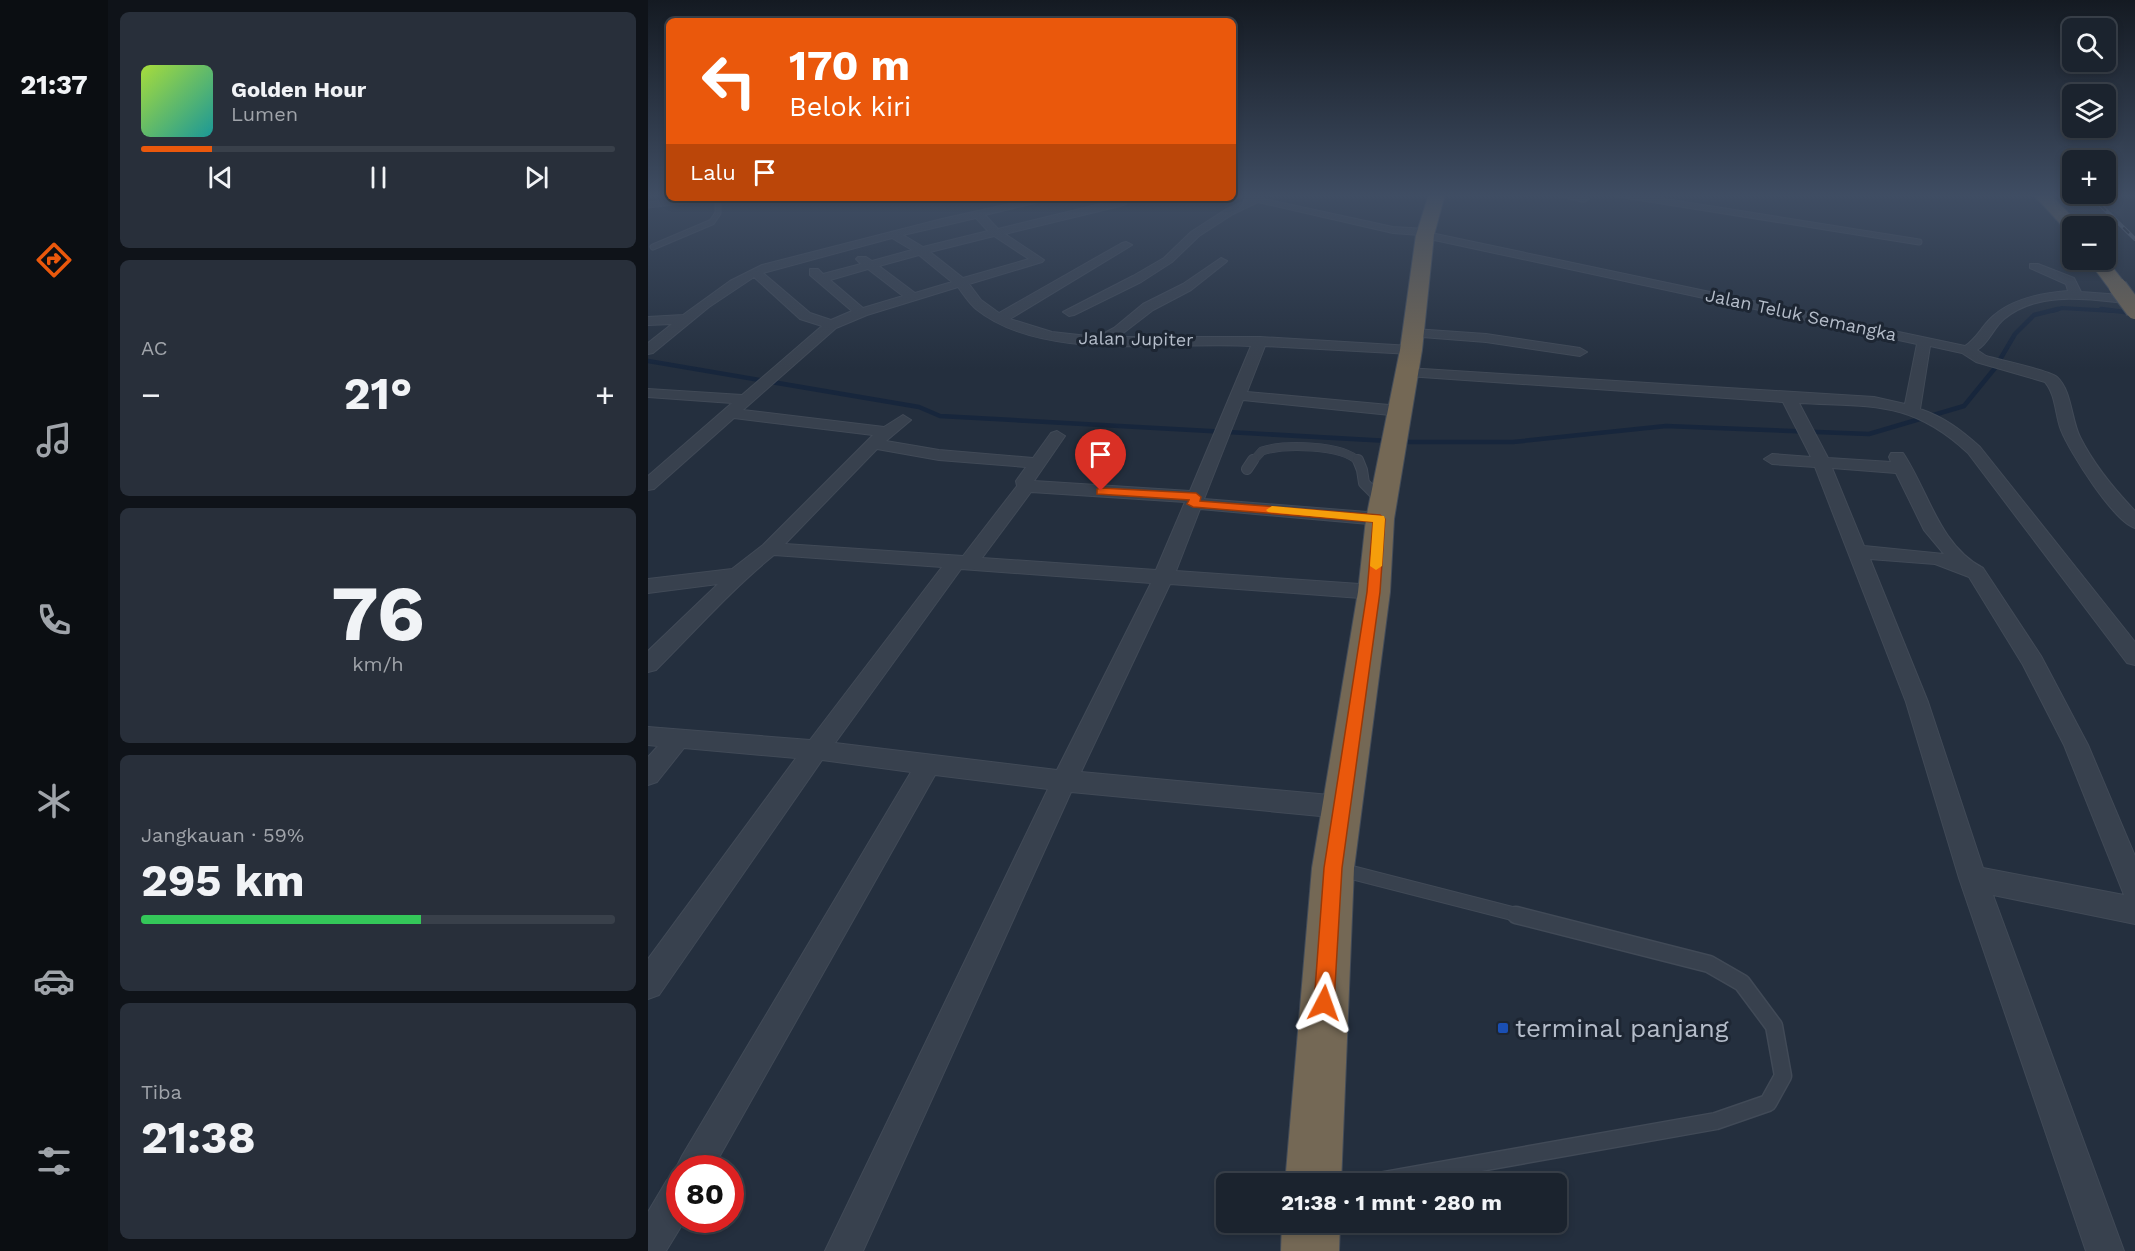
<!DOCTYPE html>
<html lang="id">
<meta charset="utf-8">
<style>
:root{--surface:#1b232e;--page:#282f3a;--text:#f1f3f6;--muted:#a0a4aa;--line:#39404a;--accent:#ea580c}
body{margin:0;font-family:"Work Sans",sans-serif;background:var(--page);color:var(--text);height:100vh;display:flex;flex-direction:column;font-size:22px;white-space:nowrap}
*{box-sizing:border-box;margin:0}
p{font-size:20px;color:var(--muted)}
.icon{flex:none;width:33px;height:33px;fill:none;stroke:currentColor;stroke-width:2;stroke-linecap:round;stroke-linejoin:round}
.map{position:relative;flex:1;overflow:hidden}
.drawer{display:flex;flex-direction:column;gap:12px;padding:12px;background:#0f1319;width:540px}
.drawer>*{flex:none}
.hud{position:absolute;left:18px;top:18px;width:570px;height:183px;border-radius:9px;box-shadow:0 3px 9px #0003,0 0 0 2px var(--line);background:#ea580c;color:#fff;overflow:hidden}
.buttons{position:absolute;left:1414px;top:18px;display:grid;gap:12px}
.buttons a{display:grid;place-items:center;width:54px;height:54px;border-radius:9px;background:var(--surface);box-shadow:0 3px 9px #0003,0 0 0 2px var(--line);font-size:30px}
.speed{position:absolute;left:18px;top:1155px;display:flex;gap:12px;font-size:30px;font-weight:700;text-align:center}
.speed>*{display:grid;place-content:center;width:78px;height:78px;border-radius:50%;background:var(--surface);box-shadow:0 3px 9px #0003,0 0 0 2px var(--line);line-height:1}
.speed .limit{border:9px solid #d22;background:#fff;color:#111}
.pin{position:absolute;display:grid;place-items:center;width:51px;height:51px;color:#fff;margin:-62px -26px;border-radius:50% 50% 50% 0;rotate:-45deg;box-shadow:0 0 6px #0007}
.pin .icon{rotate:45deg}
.me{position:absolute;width:66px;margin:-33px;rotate:4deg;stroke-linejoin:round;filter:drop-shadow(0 0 4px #0008)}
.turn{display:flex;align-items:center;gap:21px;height:126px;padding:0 24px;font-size:27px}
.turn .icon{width:78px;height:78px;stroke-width:2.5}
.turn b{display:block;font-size:42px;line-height:51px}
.then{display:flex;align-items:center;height:57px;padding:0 24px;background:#0003;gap:12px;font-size:22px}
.big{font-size:45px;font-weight:700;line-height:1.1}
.drawer .card{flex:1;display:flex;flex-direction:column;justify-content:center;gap:9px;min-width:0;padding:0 21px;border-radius:9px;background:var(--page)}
.drawer .dial{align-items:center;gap:0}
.dial b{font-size:78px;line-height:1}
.song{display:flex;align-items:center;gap:18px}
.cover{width:72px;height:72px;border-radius:9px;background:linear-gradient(135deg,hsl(80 70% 55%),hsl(180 70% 35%))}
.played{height:6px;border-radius:3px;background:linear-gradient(90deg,var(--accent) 15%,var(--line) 15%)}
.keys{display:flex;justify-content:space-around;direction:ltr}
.heat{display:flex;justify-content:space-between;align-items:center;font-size:33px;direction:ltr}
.charge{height:9px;border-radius:4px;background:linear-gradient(90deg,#34c759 59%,var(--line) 0)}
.trip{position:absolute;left:568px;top:1173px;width:351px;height:60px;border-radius:9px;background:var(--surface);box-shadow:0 3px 9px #0003,0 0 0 2px var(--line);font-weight:700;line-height:60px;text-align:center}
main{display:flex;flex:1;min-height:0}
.menu{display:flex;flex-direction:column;width:108px;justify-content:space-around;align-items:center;background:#0b0e12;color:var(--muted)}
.menu .icon{width:42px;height:42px}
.menu .active{color:var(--accent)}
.menu b{font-size:27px;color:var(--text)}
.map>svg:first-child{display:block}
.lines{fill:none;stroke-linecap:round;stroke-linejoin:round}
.stream-far1{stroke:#17263c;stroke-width:4}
.stream{stroke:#17263c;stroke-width:4.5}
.lane-far4-casing{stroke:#414a57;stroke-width:7}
.lane-far3-casing{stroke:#414a57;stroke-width:9}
.lane-far2-casing{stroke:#414a57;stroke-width:12}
.lane-far1-casing{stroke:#414a57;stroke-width:15}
.lane-casing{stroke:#414a57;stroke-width:19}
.street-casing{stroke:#414a57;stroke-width:2}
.highway-casing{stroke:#434c59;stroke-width:2}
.lane-far4{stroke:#38414e;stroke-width:5}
.lane-far3{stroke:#38414e;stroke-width:8}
.lane-far2{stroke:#38414e;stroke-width:10}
.lane-far1{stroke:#38414e;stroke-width:13}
.lane{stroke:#38414e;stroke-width:16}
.street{fill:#38414e;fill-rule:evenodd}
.highway{fill:#746855;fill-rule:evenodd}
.rail-casing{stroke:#5a6575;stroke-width:4}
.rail{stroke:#1d2633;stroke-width:2;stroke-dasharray:8;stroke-linecap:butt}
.highway-bridge-casing{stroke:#434c59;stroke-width:20;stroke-linecap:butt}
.highway-bridge{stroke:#746855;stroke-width:18}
.route{fill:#ea580c;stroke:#983908;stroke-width:1.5}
.slow{fill:#f59e0b}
.transit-dot{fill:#1a4fb4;stroke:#1d2633;stroke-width:2}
.labels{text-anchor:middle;stroke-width:6;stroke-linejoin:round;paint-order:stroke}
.far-street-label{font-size:18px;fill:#b4bcc9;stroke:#1d2633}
.near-poi-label{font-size:26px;fill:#b4bcc9;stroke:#1d2633;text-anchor:start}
</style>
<main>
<nav class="menu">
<b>21:37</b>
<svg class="icon active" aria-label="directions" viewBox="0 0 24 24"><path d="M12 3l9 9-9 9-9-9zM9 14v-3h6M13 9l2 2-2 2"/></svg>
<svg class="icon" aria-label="music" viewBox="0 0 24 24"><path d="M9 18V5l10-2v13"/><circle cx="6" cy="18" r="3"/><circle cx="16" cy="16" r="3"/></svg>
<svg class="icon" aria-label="phone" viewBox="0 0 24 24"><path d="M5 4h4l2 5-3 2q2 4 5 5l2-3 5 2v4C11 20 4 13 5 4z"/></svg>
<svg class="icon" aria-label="climate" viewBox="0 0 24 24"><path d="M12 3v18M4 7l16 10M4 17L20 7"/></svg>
<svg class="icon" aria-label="car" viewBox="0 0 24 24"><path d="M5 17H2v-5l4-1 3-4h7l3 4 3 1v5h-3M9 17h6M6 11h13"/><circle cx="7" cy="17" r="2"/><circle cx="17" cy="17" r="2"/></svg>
<svg class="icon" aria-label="filters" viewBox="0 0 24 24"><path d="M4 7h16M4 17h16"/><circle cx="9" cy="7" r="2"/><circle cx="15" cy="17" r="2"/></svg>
</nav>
<section class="drawer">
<div class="card">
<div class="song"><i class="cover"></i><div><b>Golden Hour</b><p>Lumen</p></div></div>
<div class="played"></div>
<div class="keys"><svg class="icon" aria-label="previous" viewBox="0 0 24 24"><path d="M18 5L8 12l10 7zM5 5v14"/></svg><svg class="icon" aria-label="pause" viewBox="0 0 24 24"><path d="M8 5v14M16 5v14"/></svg><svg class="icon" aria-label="next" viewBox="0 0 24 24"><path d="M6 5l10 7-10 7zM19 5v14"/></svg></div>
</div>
<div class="card"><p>AC</p>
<div class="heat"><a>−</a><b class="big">21°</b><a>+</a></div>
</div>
<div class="card dial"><b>76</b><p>km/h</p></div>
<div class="card"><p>Jangkauan · 59%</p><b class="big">295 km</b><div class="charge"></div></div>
<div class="card"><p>Tiba</p><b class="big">21:38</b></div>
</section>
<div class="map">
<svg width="1487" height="1251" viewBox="0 0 1487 1251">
<rect width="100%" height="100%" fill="#242f3e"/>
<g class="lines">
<path class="stream-far1" d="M1404 311 1414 308 1465 311"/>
<path class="stream" d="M1453 309 1484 313
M0 361 271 407 292 416 741 441
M752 442H865L1018 426 1221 434 1316 406 1347 368 1367 334 1386 315 1410 309"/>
<defs>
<path id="lane-far4" d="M970 194 1271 242
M0 205 58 198
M5 247 64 222 70 213V198"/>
<path id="lane-far3" d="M604 462 614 451C636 444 694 444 711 462"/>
<path id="lane-far2" d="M710 460 714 470 716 483 725 492 735 496
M599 469 605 460"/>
<path id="lane-far1" d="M694 870 874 916"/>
<path id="lane" d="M714 1184 1068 1121 1120 1103 1135 1076 1126 1026 1094 983 1061 964 868 915"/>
<path id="street" d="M593 194 745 227 778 229 782 230 783 233 1317 346C1328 339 1333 328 1342 319 1362 299 1393 293 1420 291L1418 284 1382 268V264H1390L1426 278 1433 292 1487 296V304C1445 300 1392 289 1356 319 1345 328 1341 343 1329 350L1338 356C1352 360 1400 370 1409 377 1424 391 1423 419 1432 437 1446 465 1466 489 1487 511V528C1466 522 1421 451 1413 430 1407 414 1408 395 1397 382L1328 362 1314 353 1282 346 1272 409C1296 417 1313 430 1332 447L1487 642V665L1479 663 1320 453C1263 400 1224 407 1151 403L1180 458 1243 462 1241 457 1243 453H1255C1281 492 1291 545 1335 568L1393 656 1440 745 1487 856V924L1345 895 1476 1251H1438L1311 878 1258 702 1167 467 1124 464 1116 459 1124 454 1163 457 1135 402 759 376 752 372 759 368 1226 397 1257 404 1269 344 777 238 772 235 745 233 610 202 585 214 551 236 524 262 493 282 426 315 421 316 415 312 485 276 516 258 543 232 577 210 599 200 593 198ZM1184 468 1248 473 1276 530 1296 554 1216 546ZM1222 559 1287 564 1321 577 1375 665 1416 745 1476 895 1335 868 1280 702Z
M904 194H925L941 199 936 202Z
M388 198H407L337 215 350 229 469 200 467 198 480 199 478 204 472 206 357 234 396 260 394 262 321 284 333 300 351 313 474 243 478 242 484 245 362 319 404 332 449 337 466 328 495 304 535 284 573 258 579 261 577 263 543 290 505 310 470 337H612L763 346 770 350 763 354 617 346 599 392 752 406 760 411 752 416 595 400 556 499 732 513 738 515 741 519 738 523 732 525 552 509 528 571 726 585 733 587 736 592 733 597 726 599 522 584 433 772 693 796 702 799 706 807 702 815 693 818 423 792 215 1251H177L400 789 287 775 65 1168H32V1175L28 1168 34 1156 263 772 174 760 11 995 0 999V959L148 758 36 748 9 782 0 785V757L10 746 0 745V727L162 740 294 567 126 555C84 589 47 631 8 670L0 672V651L70 584 0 593V579L84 569 115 545 225 435 86 418 6 489 0 490V476L84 403 0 397V389L94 395 174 326 152 319 106 277 61 307 5 353 0 354V343L24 324 0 325V317L35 315 82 281 114 265 294 219ZM328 218 340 231 275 247 255 235ZM346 236 381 259 315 278 282 252ZM244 238 264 250 224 261 218 257H210L208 259 213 264 175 274 170 269H162V275L204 311 183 320 162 313 115 273ZM271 255 304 282 267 293 231 266ZM220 269 255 296 215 308 182 280ZM310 287C316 295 321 303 328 309 395 363 522 341 603 346L542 491 386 481 417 436 409 431 403 433 385 458 291 450 238 441 263 420 255 415 236 427 95 410 188 328 219 315ZM229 449 291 460 378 467 368 481 369 486 315 556 137 544ZM383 492 537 502 508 570 334 558ZM313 569 503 583 409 770 187 743Z
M766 329 838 334 932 348 939 352 932 356 838 342 761 336 759 333Z
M32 1175V1220H37L18 1251H0V1212L19 1180Z"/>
<path id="highway" d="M781 194H797L786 235 774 350 746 519 742 592 706 868 693 1184H637L664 868 710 592 718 519 752 350 768 235Z
M1385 194H1402L1433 226H1425V232L1419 231Z
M1458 259 1480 287 1477 291H1463L1440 260Z
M634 1222H692L691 1251H633Z"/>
</defs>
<use href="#lane-far4" class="lane-far4-casing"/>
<use href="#lane-far3" class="lane-far3-casing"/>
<use href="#lane-far2" class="lane-far2-casing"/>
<use href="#lane-far1" class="lane-far1-casing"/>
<use href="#lane" class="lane-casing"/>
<use href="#street" class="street-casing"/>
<use href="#highway" class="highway-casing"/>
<use href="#lane-far4" class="lane-far4"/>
<use href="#lane-far3" class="lane-far3"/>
<use href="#lane-far2" class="lane-far2"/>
<use href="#lane-far1" class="lane-far1"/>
<use href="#lane" class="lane"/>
<use href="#street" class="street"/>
<use href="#highway" class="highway"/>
<defs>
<path id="rail" d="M1441 194 1487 239"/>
</defs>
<use href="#rail" class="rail-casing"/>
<use href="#rail" class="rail"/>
<defs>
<path id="highway-bridge" d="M1470 287 1487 310"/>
</defs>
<use href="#highway-bridge" class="highway-bridge-casing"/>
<use href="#highway-bridge" class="highway-bridge"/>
</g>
<linearGradient id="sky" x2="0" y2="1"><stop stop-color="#141a22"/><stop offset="0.53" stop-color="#3f4d63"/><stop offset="1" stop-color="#3f4d63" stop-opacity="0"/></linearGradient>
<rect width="1487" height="369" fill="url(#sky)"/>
<path class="route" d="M453 488 548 493 553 497 552 501 732 515 737 519 732 592 694 868 686 1003 683 1010 676 1013 669 1010 666 1003 676 868 719 592 725 522 545 507 539 504 541 500 449 494V489Z"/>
<path class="slow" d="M624 506 736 516 737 519 734 566 728 570 722 566 725 522 620 512 618 510Z"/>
<rect class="transit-dot" x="849" y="1022" width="12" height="12" rx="3"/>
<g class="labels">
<g class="far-street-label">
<text transform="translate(1153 315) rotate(12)" y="6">Jalan Teluk Semangka</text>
<text transform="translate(488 339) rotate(1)" y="6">Jalan Jupiter</text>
</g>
<g class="near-poi-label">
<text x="867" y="1037">terminal panjang</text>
</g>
</g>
</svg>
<div class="buttons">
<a><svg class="icon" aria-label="search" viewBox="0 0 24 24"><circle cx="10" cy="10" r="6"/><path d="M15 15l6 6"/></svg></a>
<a><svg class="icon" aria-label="layers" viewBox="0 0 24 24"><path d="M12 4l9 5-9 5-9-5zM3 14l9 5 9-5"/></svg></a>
<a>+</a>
<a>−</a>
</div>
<div class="speed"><div class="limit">80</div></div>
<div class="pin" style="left:453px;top:491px;background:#d93025"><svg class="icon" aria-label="arrive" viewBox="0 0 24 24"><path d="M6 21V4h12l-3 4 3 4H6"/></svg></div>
<svg class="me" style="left:676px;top:1003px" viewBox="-20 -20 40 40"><path d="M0-17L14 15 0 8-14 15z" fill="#ea580c" stroke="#fff" stroke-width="4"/></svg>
<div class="trip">21:38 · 1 mnt · 280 m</div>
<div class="hud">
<div class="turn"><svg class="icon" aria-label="left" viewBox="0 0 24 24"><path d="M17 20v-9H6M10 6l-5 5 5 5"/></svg><div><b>170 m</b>Belok kiri</div></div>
<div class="then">Lalu<svg class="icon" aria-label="arrive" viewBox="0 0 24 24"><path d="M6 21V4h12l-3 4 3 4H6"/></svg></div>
</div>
</div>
</main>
